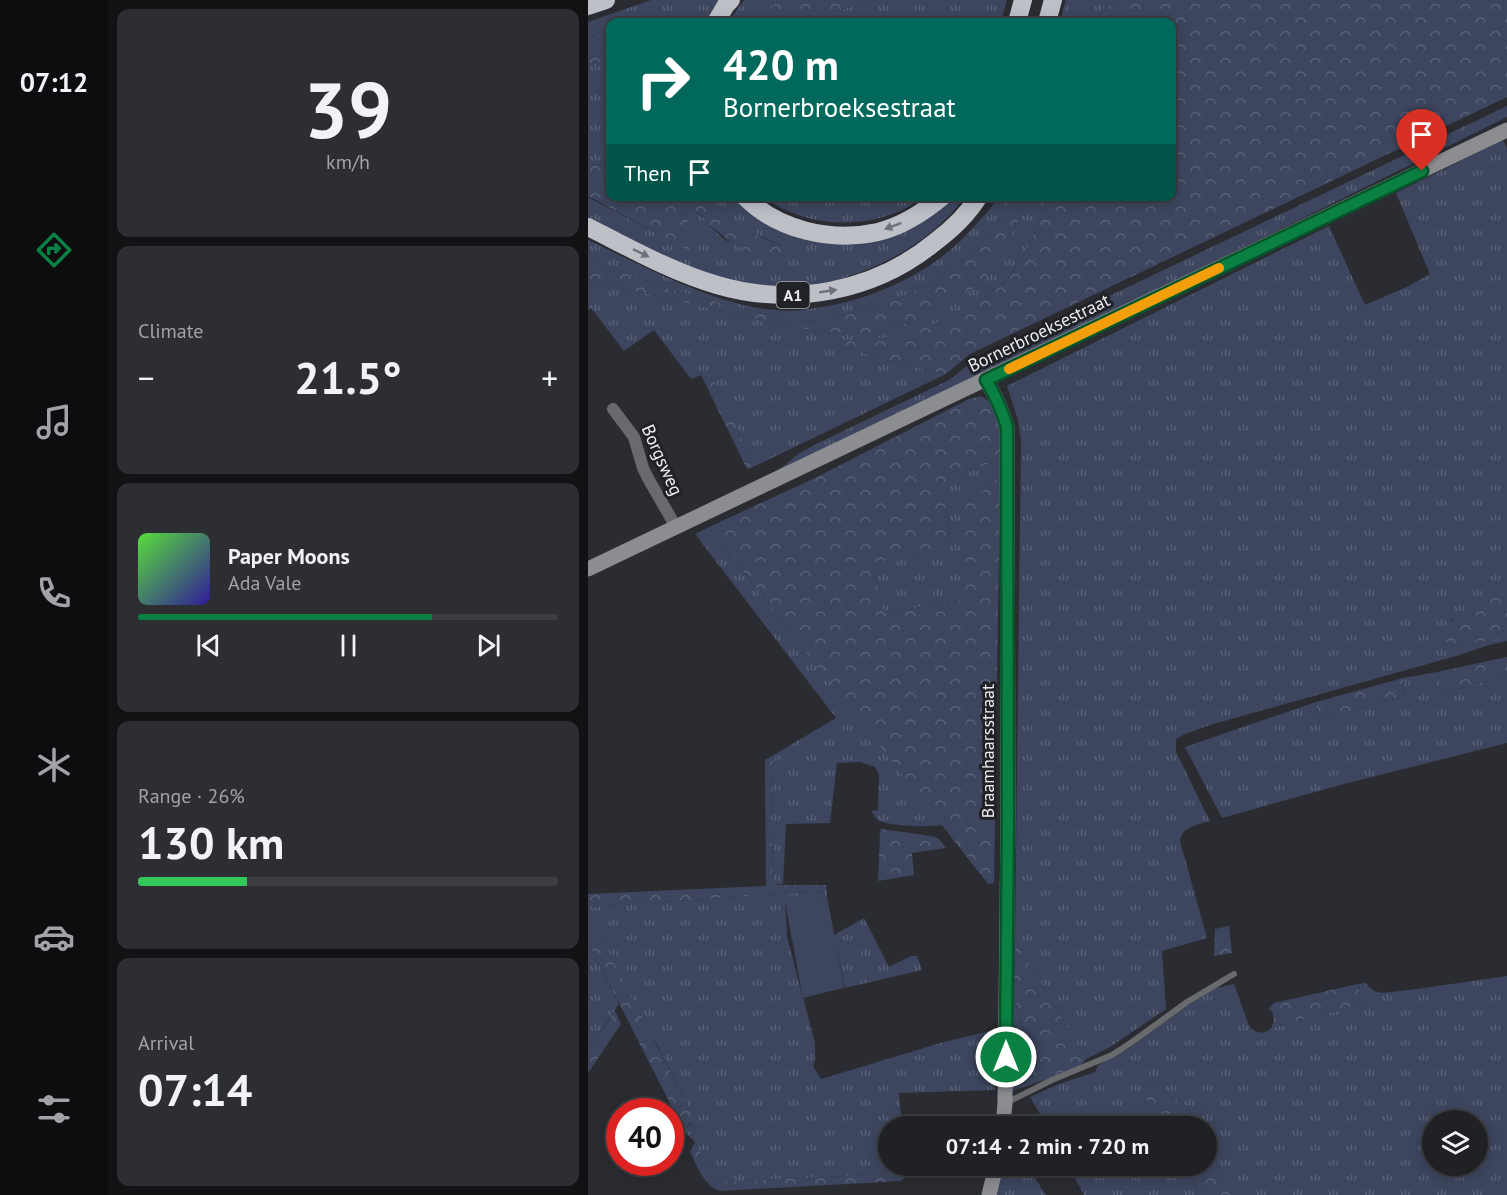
<!DOCTYPE html>
<meta charset="utf-8">
<style>
:root{--surface:#202125;--page:#2d2e32;--text:#f1f3f6;--muted:#a2a3a7;--line:#3d3e42;--accent:#0b8043}
body{margin:0;font-family:"PT Sans",sans-serif;background:var(--page);color:var(--text);height:100vh;display:flex;flex-direction:column;font-size:22px;white-space:nowrap}
*{box-sizing:border-box;margin:0}
p{font-size:20px;color:var(--muted)}
.icon{flex:none;width:33px;height:33px;fill:none;stroke:currentColor;stroke-width:2;stroke-linecap:round;stroke-linejoin:round}
.map{position:relative;flex:1;overflow:hidden}
.details{display:flex;flex-direction:column;gap:9px;padding:9px;background:#121214;width:480px}
.details>*{flex:none}
.banner{position:absolute;left:18px;top:18px;width:570px;height:183px;border-radius:12px;box-shadow:0 3px 15px #0003,0 0 0 2px var(--line);background:#00695c;color:#fff;overflow:hidden}
.buttons{position:absolute;left:834px;top:1110px;display:grid;gap:12px}
.buttons a{display:grid;place-items:center;width:66px;height:66px;border-radius:50%;background:var(--surface);box-shadow:0 3px 15px #0003,0 0 0 2px var(--line);font-size:30px}
.speed{position:absolute;left:18px;top:1098px;display:flex;gap:12px;font-size:30px;font-weight:700;text-align:center}
.speed>*{display:grid;place-content:center;width:78px;height:78px;border-radius:50%;background:var(--surface);box-shadow:0 3px 15px #0003,0 0 0 2px var(--line);line-height:1}
.speed .limit{border:9px solid #d22;background:#fff;color:#111}
.pin{position:absolute;display:grid;place-items:center;width:51px;height:51px;color:#fff;margin:-62px -26px;border-radius:50% 50% 50% 0;rotate:-45deg;box-shadow:0 0 6px #0007}
.pin .icon{rotate:45deg}
.me{position:absolute;width:66px;margin:-33px;rotate:0deg;stroke-linejoin:round;filter:drop-shadow(0 0 4px #0008)}
.turn{display:flex;align-items:center;gap:21px;height:126px;padding:0 18px;font-size:27px}
.turn .icon{width:78px;height:78px;stroke-width:2.5}
.turn b{display:block;font-size:42px;line-height:51px}
.then{display:flex;align-items:center;height:57px;padding:0 18px;background:#0003;gap:12px;font-size:22px}
.big{font-size:45px;font-weight:600;line-height:1.1}
.details .widget{flex:1;display:flex;flex-direction:column;justify-content:center;gap:9px;min-width:0;padding:0 21px;border-radius:12px;background:var(--page)}
.details .dial{align-items:center;gap:0}
.dial b{font-size:78px;line-height:1}
.song{display:flex;align-items:center;gap:18px}
.cover{width:72px;height:72px;border-radius:9px;background:linear-gradient(135deg,hsl(110 70% 55%),hsl(250 70% 35%))}
.played{height:6px;border-radius:3px;background:linear-gradient(90deg,var(--accent) 70%,var(--line) 70%)}
.keys{display:flex;justify-content:space-around;direction:ltr}
.heat{display:flex;justify-content:space-between;align-items:center;font-size:33px;direction:ltr}
.charge{height:9px;border-radius:4px;background:linear-gradient(90deg,#34c759 26%,var(--line) 0)}
.trip{position:absolute;left:290px;top:1116px;width:339px;height:60px;border-radius:30px;background:var(--surface);box-shadow:0 3px 15px #0003,0 0 0 2px var(--line);font-weight:600;line-height:60px;text-align:center}
main{display:flex;flex:1;min-height:0}
.dock{display:flex;flex-direction:column;width:108px;justify-content:space-around;align-items:center;background:#0d0d0f;color:var(--muted)}
.dock .icon{width:42px;height:42px}
.dock .selected{color:var(--accent)}
.dock b{font-size:27px;color:var(--text)}
.map>svg:first-child{display:block}
.grass{fill:url(#grass-tufts);fill-rule:evenodd}
.forest{fill:url(#forest-crowns)}
.garden{fill:#3d465e}
.lines{fill:none;stroke-linecap:round;stroke-linejoin:round}
.lane{stroke:#696a6d;stroke-width:6}
.street{stroke:#696a6d;stroke-width:12}
.secondary{stroke:#8b8d91;stroke-width:15}
.highway{stroke:#bec0c7;stroke-width:18}
.oneway{fill:#6f7177}
.route-casing{stroke:#07532c;stroke-width:15}
.route{stroke:#0b8043;stroke-width:10}
.slow{stroke:#f59e0b;stroke-width:10}
.labels{text-anchor:middle;stroke-width:6;stroke-linejoin:round;paint-order:stroke}
.shield{fill:#202227;stroke:#b0b1b5;stroke-width:1.5}
.shield-label{font-size:16px;font-weight:bold;fill:#edeef2}
.street-label{font-size:18px;fill:#edeef2;stroke:#202227}
</style>
<main>
<nav class="dock">
<b>07:12</b>
<svg class="icon selected" aria-label="directions" viewBox="0 0 24 24"><path d="M12 3l9 9-9 9-9-9zM9 14v-3h6M13 9l2 2-2 2"/></svg>
<svg class="icon" aria-label="music" viewBox="0 0 24 24"><path d="M9 18V5l10-2v13"/><circle cx="6" cy="18" r="3"/><circle cx="16" cy="16" r="3"/></svg>
<svg class="icon" aria-label="phone" viewBox="0 0 24 24"><path d="M5 4h4l2 5-3 2q2 4 5 5l2-3 5 2v4C11 20 4 13 5 4z"/></svg>
<svg class="icon" aria-label="climate" viewBox="0 0 24 24"><path d="M12 3v18M4 7l16 10M4 17L20 7"/></svg>
<svg class="icon" aria-label="car" viewBox="0 0 24 24"><path d="M5 17H2v-5l4-1 3-4h7l3 4 3 1v5h-3M9 17h6M6 11h13"/><circle cx="7" cy="17" r="2"/><circle cx="17" cy="17" r="2"/></svg>
<svg class="icon" aria-label="filters" viewBox="0 0 24 24"><path d="M4 7h16M4 17h16"/><circle cx="9" cy="7" r="2"/><circle cx="15" cy="17" r="2"/></svg>
</nav>
<section class="details">
<div class="widget dial"><b>39</b><p>km/h</p></div>
<div class="widget"><p>Climate</p>
<div class="heat"><a>−</a><b class="big">21.5°</b><a>+</a></div>
</div>
<div class="widget">
<div class="song"><i class="cover"></i><div><b>Paper Moons</b><p>Ada Vale</p></div></div>
<div class="played"></div>
<div class="keys"><svg class="icon" aria-label="previous" viewBox="0 0 24 24"><path d="M18 5L8 12l10 7zM5 5v14"/></svg><svg class="icon" aria-label="pause" viewBox="0 0 24 24"><path d="M8 5v14M16 5v14"/></svg><svg class="icon" aria-label="next" viewBox="0 0 24 24"><path d="M6 5l10 7-10 7zM19 5v14"/></svg></div>
</div>
<div class="widget"><p>Range · 26%</p><b class="big">130 km</b><div class="charge"></div></div>
<div class="widget"><p>Arrival</p><b class="big">07:14</b></div>
</section>
<div class="map">
<svg width="919" height="1195" viewBox="0 0 919 1195">
<defs>
<pattern id="grass-tufts" width="24" height="20" patternUnits="userSpaceOnUse" patternTransform="scale(1.5)"><rect width="24" height="20" fill="#3d465e"/><path d="M3 7l-1-3M5 7V3M7 7l1-3M15 17l-1-3M17 17v-4M19 17l1-3" fill="none" stroke="#596176"/></pattern>
<pattern id="forest-crowns" width="20" height="18" patternUnits="userSpaceOnUse" patternTransform="scale(1.5)"><rect width="20" height="18" fill="#3d465e"/><path d="M2 6a3 3 0 1 1 6 0M12 15a3 3 0 1 1 6 0" fill="none" stroke="#596176"/></pattern>
</defs>
<rect width="100%" height="100%" fill="#2a2c31"/>
<path class="grass" d="M63 0H137L123 22H22V34L0 36V22Z
M156 0H190L171 22H140Z
M283 0H419L413 22H219L228 18Z
M478 0H534L515 8 511 22 483 21 482 22H472Z
M11 62 22 67V91L21 93 22 96V174L7 164 0 166V63Z
M919 106V117L697 227 185 475 210 454 228 444 361 380 385 361Z
M915 140 919 148V598C897 597 880 607 863 621V645L916 638H919V641L901 645 868 656 622 725 597 734 588 739V752L622 821C610 825 594 826 592 841L619 938 574 951 578 1009 522 1047 498 1059 427 939 433 440 430 420 419 386 741 226 777 305 821 286 842 274 808 193Z
M0 197 70 234 108 237 99 219 98 213 105 210C119 217 127 235 141 242 146 245 184 244 193 245 167 236 140 217 121 197H150L157 203 269 239 359 197H377C342 244 283 275 226 285 199 289 147 284 121 277 108 273 96 265 83 259 56 247 28 234 0 221Z
M176 197H219L225 200 241 198 240 197H335C330 200 325 204 320 207 276 231 215 227 176 197Z
M411 197H425L411 221 392 242 372 262 340 284 300 304 229 321 195 319 80 289 0 260V240C60 268 131 308 197 311 205 311 213 310 220 309 254 305 285 296 316 280 348 264 367 248 391 221 398 213 405 206 411 197Z
M439 197H460C451 224 441 251 422 275 399 305 336 333 298 338 277 341 255 340 234 340L308 363 358 374 167 466 121 372 103 379 66 330 36 351 3 308 0 310V280C46 291 92 301 138 312 185 323 234 337 283 332 311 329 340 316 364 301 376 293 390 286 400 274 419 251 429 224 439 197Z
M412 461V479L399 481 396 491 389 499 375 558 376 600 296 613 285 563 359 549 363 542 357 508V488L372 475 394 466Z
M121 527 199 628 355 825C341 827 301 827 290 820 287 818 286 815 284 812V811L290 810 291 775 287 767 272 762 249 763 242 823 198 824 195 884 185 885 183 766 189 753 248 718 107 534Z
M849 672 854 693 919 676V743L756 784 634 818 597 747 728 702 731 720 817 696 815 678Z
M239 891V897L197 903 199 932 198 933 227 1043C226 1052 229 1058 225 1066L233 1079 356 1042 410 1029 407 1090 311 1093 314 1126 350 1125V1126H300V1166H341L345 1169 322 1173 132 1182 126 1178 107 1142 96 1131 103 1124 102 1110 70 1046 55 1021 11 933 0 932V907Z
M276 918 301 967 323 956H329L334 970 257 988 246 935Z
M0 942 31 1004 0 1051Z
M919 976V1195H644L618 1143V1126H610L600 1107 563 1083 555 1093 574 1126H459L442 1097 471 1084 507 1072 510 1065 541 1048 594 1009 625 989 646 984 661 1026C668 1034 676 1035 683 1028L774 1004 770 984 777 983 786 991 794 993 829 989ZM844 1120H890V1166H844Z
M426 995 447 1083 422 1092V1088Z
M414 1166H439L458 1195H406Z
M480 1166H596L612 1195H496Z"/>
<path class="forest" d="M190 0H283L228 18 219 22H171Z
M534 0H919V97L382 354 358 374 308 363 230 339C285 343 327 336 376 310 393 301 411 290 423 274 441 251 451 224 460 197L584 196V22H511L515 8Z
M22 34V67L11 62 0 63V36Z
M7 164 22 174V196L121 197C136 213 156 226 175 238 185 243 192 244 201 251L202 257 195 261 180 263 142 242 121 224 111 213 105 210 98 214 99 219 108 237 105 246 100 250 0 196V166Z
M425 197H439C429 224 419 252 400 274 377 301 319 328 283 332 234 337 185 323 138 312 92 301 46 291 0 280V260L80 289 195 319 229 321 300 304 340 284 372 262 392 242 411 221Z
M121 371 167 466 159 469 113 375Z
M393 396C416 409 412 438 412 461L394 466 372 475 358 488 357 508 363 542 360 549 285 563 296 613 376 600 372 514 375 502C390 499 394 497 399 481L412 479 406 883 400 884 199 628 121 527 227 478 381 399Z
M908 597 919 598V638L863 645 851 639V636C866 617 883 601 908 597Z
M919 657V676L854 693 849 672Z
M815 678 817 696 731 720 728 702Z
M189 753 183 766 185 885H238L239 891 0 907V894L178 886 177 760Z
M293 829 344 836 351 839 358 848 324 853 326 875 290 881 292 832Z
M641 926 644 953 626 956 627 929Z
M8 931 11 933C41 992 72 1051 102 1110L105 1120 96 1131 0 942V932Z
M427 939 498 1059C491 1072 461 1078 447 1083L426 995Z
M770 984 774 1004 683 1028C687 1020 687 1014 681 1008L686 1003Z
M27 1011 33 1024 0 1073V1051Z
M563 1083 600 1107 609 1126H574L555 1093Z
M107 1142 126 1178 132 1182 322 1173 313 1181 132 1191C115 1185 110 1167 102 1152Z
M618 1143 644 1195H612L596 1166H618Z"/>
<path class="garden" d="M239 897 256 986 255 988 215 998 197 902Z"/>
<g class="lines">
<path class="lane" d="M418 1103 464 1080 524 1055 544 1042 599 1002 646 974"/>
<path class="street" d="M25 409 46 437 55 468 61 480 88 527"/>
<path class="secondary" d="M398 380C407 395 414 409 419 427L420 817 417 1103 415 1126
M0 569 919 130
M401 1195 408 1166"/>
<path class="highway" d="M0 6 18 0
M128 22 138 5 143 0
M429 22 435 0
M459 22 465 0
M156 196C190 231 244 242 290 232 314 226 336 212 355 196
M0 227C42 248 84 272 129 285 204 307 286 292 347 242 363 230 380 214 391 196"/>
</g>
<defs><path id="oneway-solid" d="M-6-.8H1V-3.2L6.5 0L1 3.2V.8H-6Z" transform="scale(1.5)"/></defs>
<g class="oneway">
<use href="#oneway-solid" transform="translate(305 226) rotate(159)"/>
<use href="#oneway-solid" transform="translate(53 253) rotate(26)"/>
<use href="#oneway-solid" transform="translate(240 291) rotate(-9)"/>
</g>
<g class="lines">
<defs>
<path id="route" d="M418 1057 420 817 419 427C414 410 407 395 398 380L834 171"/>
</defs>
<use href="#route" class="route-casing"/>
<use href="#route" class="route"/>
<path class="slow" d="M421 369 631 268"/>
</g>
<g class="labels">
<rect class="shield" x="188.5" y="282" width="33" height="26" rx="4.5"/>
<g class="shield-label">
<text x="205" y="301">A1</text>
</g>
<g class="street-label">
<text transform="translate(451 333) rotate(-26)" y="6">Bornerbroeksestraat</text>
<text transform="translate(74 460) rotate(66)" y="6">Borgsweg</text>
<text transform="translate(400 751) rotate(-90)" y="6">Braamhaarsstraat</text>
</g>
</g>
</svg>
<div class="buttons">
<a><svg class="icon" aria-label="layers" viewBox="0 0 24 24"><path d="M12 4l9 5-9 5-9-5zM3 14l9 5 9-5"/></svg></a>
</div>
<div class="speed"><div class="limit">40</div></div>
<div class="pin" style="left:834px;top:171px;background:#d93025"><svg class="icon" aria-label="arrive" viewBox="0 0 24 24"><path d="M6 21V4h12l-3 4 3 4H6"/></svg></div>
<svg class="me" style="left:418px;top:1057px" viewBox="-20 -20 40 40"><circle r="17" fill="#0b8043" stroke="#fff" stroke-width="3"/><path d="M0-11L8 9 0 5-8 9z" fill="#fff"/></svg>
<div class="trip">07:14 · 2 min · 720 m</div>
<div class="banner">
<div class="turn"><svg class="icon" aria-label="right" viewBox="0 0 24 24"><path d="M7 20v-9h11M14 6l5 5-5 5"/></svg><div><b>420 m</b>Bornerbroeksestraat</div></div>
<div class="then">Then<svg class="icon" aria-label="arrive" viewBox="0 0 24 24"><path d="M6 21V4h12l-3 4 3 4H6"/></svg></div>
</div>
</div>
</main>
